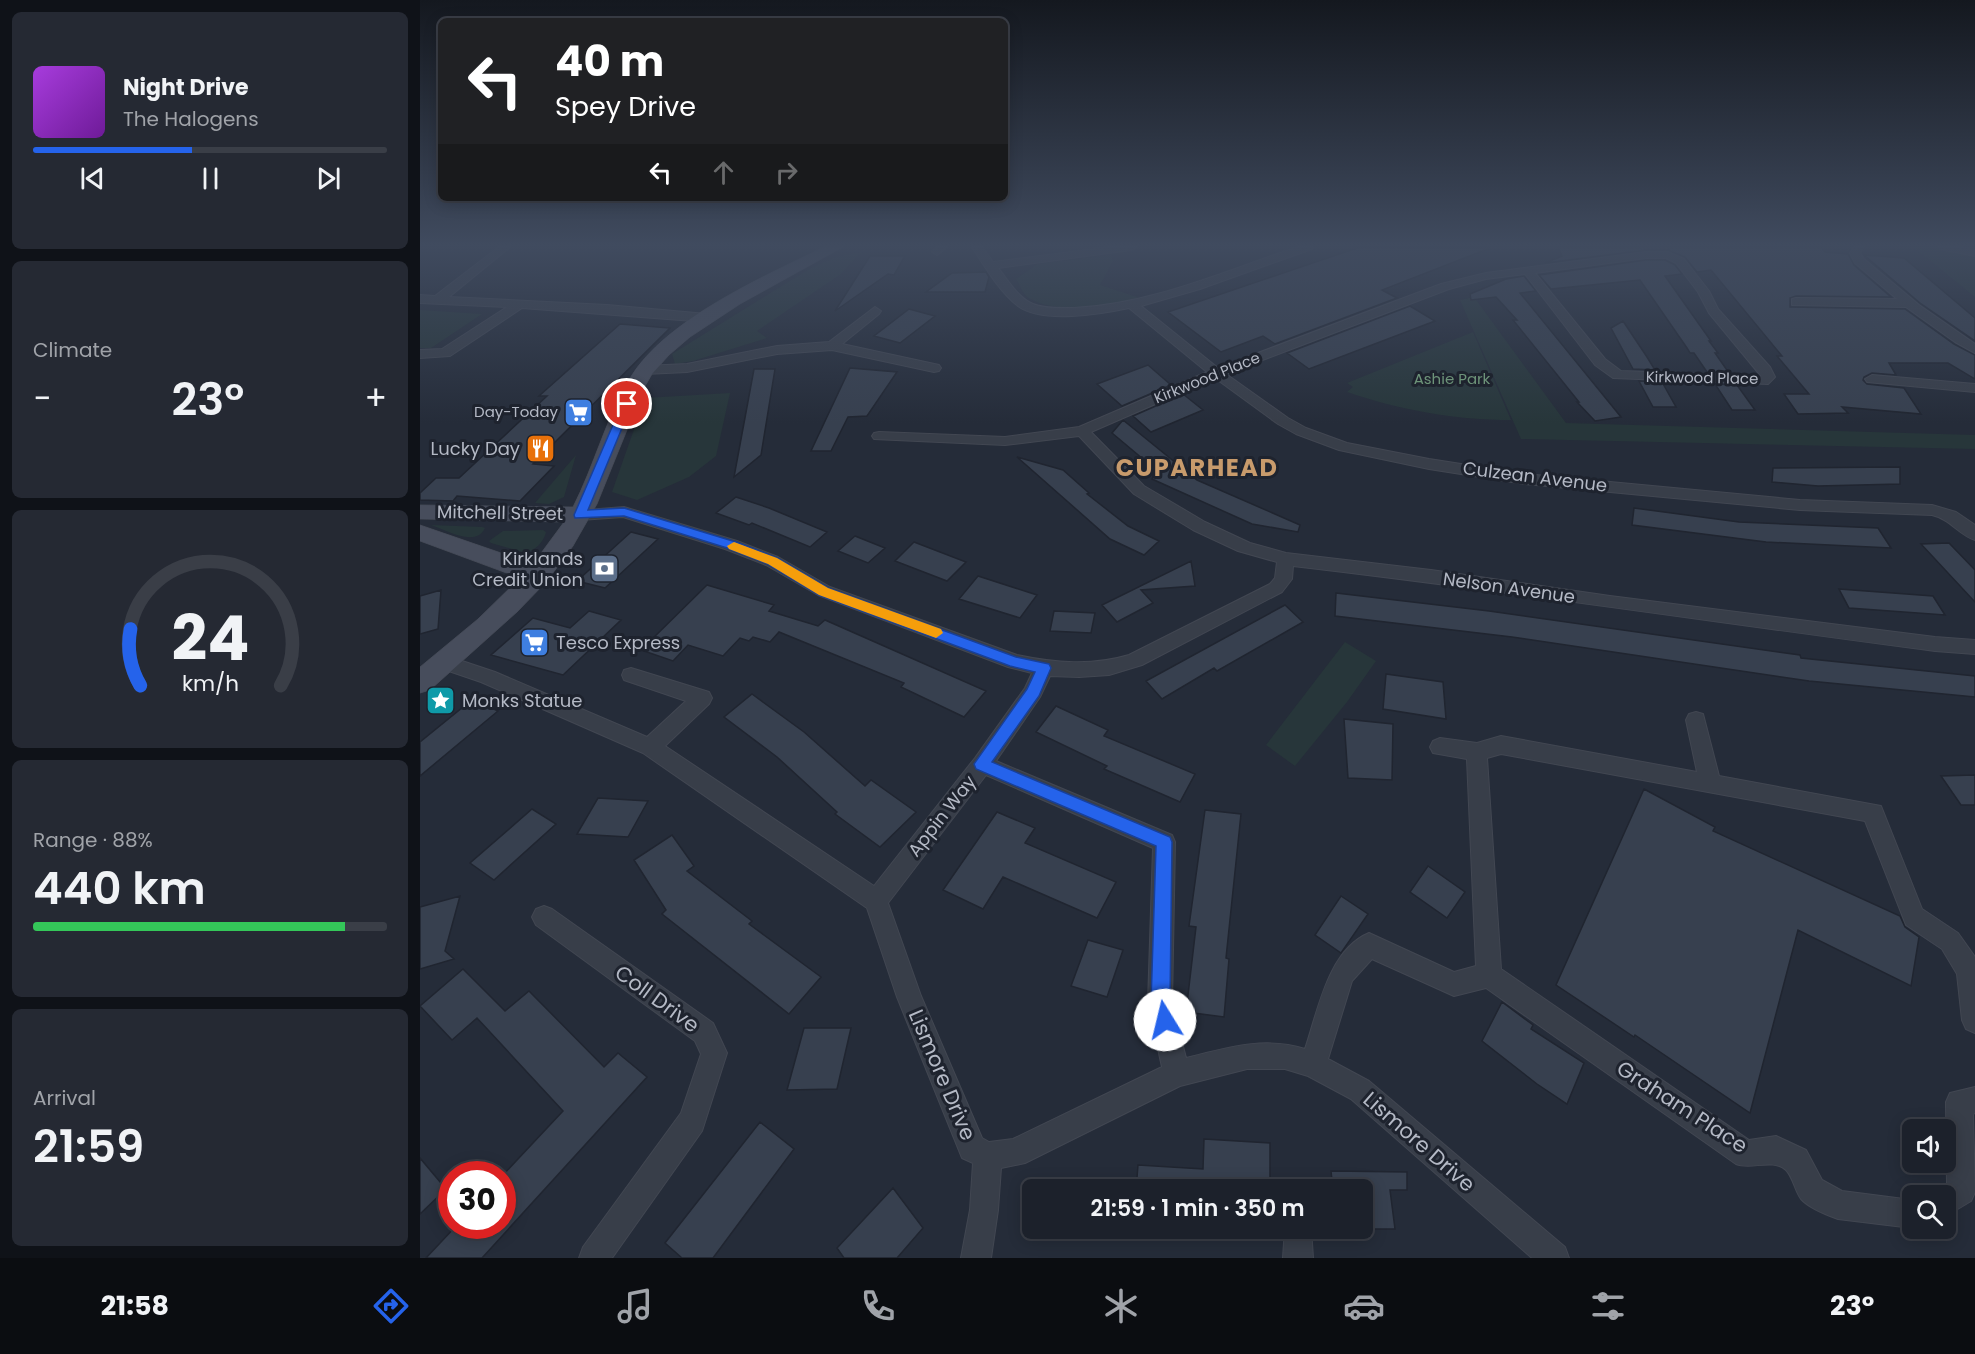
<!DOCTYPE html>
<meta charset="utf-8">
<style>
:root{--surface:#1c212b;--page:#252933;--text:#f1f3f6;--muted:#a0a3a9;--line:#3a3e47;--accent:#2563eb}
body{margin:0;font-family:Poppins,sans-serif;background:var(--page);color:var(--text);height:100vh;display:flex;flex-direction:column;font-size:22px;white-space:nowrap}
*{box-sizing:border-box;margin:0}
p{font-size:20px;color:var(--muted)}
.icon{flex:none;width:33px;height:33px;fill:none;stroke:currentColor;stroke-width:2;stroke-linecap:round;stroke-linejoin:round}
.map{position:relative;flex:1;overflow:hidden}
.sheet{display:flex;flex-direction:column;gap:12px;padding:12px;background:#0f1218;width:420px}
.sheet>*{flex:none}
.banner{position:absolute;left:18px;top:18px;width:570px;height:183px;border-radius:9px;box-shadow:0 3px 15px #0003,0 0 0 2px var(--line);background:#202124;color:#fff;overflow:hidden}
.fabs{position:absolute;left:1482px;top:1119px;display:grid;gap:12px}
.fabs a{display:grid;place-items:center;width:54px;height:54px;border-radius:9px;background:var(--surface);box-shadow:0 3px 15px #0003,0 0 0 2px var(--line);font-size:30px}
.speed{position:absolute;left:18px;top:1161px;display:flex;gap:12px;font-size:30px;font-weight:700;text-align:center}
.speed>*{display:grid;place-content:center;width:78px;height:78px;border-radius:50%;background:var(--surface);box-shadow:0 3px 15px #0003,0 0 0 2px var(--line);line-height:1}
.speed .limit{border:9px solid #d22;background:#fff;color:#111}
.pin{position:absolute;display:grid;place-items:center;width:51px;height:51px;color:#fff;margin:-26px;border:3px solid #fff;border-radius:50%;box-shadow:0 2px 6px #0007}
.me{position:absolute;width:66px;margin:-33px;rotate:351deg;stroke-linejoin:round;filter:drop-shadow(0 0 4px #0008)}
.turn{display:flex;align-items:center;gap:21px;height:126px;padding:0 18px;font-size:27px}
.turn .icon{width:78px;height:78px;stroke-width:2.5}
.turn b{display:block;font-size:42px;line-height:51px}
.lanes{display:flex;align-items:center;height:57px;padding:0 18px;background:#0003;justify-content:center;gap:30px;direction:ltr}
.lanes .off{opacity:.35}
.big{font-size:45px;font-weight:600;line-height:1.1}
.sheet .tile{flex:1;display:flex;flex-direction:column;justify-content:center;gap:9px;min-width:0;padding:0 21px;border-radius:9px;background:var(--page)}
.sheet .dial{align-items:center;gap:0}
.dial svg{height:156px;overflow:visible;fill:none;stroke:var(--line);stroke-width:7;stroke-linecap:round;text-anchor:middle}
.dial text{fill:var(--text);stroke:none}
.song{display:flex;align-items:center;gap:18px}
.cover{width:72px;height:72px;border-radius:9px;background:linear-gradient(135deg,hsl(280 70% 55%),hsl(280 70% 35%))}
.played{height:6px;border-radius:3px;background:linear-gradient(90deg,var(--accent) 45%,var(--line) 45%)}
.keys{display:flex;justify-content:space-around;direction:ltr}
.heat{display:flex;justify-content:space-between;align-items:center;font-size:33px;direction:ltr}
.charge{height:9px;border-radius:4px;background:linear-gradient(90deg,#34c759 88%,var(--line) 0)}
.trip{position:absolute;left:602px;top:1179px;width:351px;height:60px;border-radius:9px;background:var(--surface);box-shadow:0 3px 15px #0003,0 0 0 2px var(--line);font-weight:600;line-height:60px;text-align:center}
.dock{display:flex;height:96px;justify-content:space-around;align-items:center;background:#0b0d11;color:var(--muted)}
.dock .icon{width:42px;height:42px}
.dock .active{color:var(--accent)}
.dock b{font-size:27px;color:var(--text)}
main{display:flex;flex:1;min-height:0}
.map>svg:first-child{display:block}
.green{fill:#27363a}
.building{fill:#37404f;stroke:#202530;stroke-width:1.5}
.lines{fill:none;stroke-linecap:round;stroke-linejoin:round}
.street-casing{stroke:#424752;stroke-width:2}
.secondary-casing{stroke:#424752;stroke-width:1}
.street{fill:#383e49;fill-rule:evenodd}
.secondary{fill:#474d5c;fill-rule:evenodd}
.route{fill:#2563eb;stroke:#184099;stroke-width:1.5}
.slow{fill:#f59e0b}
.labels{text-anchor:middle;stroke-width:6;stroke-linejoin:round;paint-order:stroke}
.far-street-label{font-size:15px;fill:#b4b9c5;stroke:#1e232e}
.far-park-label{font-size:15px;fill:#6d9379;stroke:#1e232e}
.far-poi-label{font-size:15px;fill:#b4b9c5;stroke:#1e232e;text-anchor:end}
.poi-label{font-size:18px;fill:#b4b9c5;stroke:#1e232e;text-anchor:end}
.street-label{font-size:18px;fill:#b4b9c5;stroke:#1e232e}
.near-street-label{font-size:21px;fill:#b4b9c5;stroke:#1e232e}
.district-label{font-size:24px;font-weight:bold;letter-spacing:1.5px;fill:#c89b6c;stroke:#1e232e}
</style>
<main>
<section class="sheet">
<div class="tile">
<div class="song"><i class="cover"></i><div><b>Night Drive</b><p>The Halogens</p></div></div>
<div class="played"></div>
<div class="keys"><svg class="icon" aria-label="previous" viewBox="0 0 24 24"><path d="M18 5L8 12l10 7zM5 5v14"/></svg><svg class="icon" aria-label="pause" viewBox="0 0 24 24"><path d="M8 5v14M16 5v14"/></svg><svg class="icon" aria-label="next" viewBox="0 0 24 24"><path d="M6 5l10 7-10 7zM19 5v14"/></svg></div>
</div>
<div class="tile"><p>Climate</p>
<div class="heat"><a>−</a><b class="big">23°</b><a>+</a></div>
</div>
<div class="tile dial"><svg viewBox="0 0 100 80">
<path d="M14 69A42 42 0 1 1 86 69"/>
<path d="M14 69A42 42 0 0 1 9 40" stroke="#2563eb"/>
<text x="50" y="56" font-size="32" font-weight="700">24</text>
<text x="50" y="72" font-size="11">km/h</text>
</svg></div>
<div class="tile"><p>Range · 88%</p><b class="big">440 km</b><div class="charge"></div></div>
<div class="tile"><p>Arrival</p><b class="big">21:59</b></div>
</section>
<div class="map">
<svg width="1555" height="1258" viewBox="0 0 1555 1258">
<rect width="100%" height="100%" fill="#252c39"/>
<path class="green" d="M1489 247H1555V297L1496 249Z
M441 252 421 274 337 331 347 338 273 361 255 364 252 354 391 268 416 257Z
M691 255 693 261 680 285 720 298C689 305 638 316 609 298 603 295 600 285 596 279L618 264Z
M1054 297 1146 423 1555 435V449L1101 439 1040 300Z
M0 310 62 314 11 348H0Z
M1053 332 1091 420C1036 420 979 410 927 392L933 387 927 383Z
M310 393 296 456 269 477 217 500 192 492 225 398Z
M156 455 144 497 129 504 115 503Z
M11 525 62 527 65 528C56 548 26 530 11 525Z
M123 530 126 532C124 542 115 550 106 553L71 543 69 541 83 531Z
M925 642 956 661 927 702 875 766 846 745Z"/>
<path class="building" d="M940 247 1070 248 962 290 977 298 855 344 843 336 801 352 748 312Z
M1138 247H1401L1405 252 1428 254 1434 265 1471 297 1376 296 1370 298V307L1485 309 1534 344 1555 355V379L1528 363H1469L1476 375 1452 373 1444 377 1443 380 1447 384 1484 388 1501 414 1422 407 1428 413 1378 414 1364 394H1389L1357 356H1362L1291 270 1277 272 1265 257 1248 250H1226L1125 263 1142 256Z
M1444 255 1484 258 1555 318V341L1500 303Z
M450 256H485L474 275 468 274 415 311Z
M1226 260H1245L1255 265 1262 274 1245 276 1291 341H1289L1298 353H1295L1309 373 1287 372 1274 353H1270L1267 348 1220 280 1131 289 1119 275Z
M566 272 569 277 565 292H506L532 273Z
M1104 276 1116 291 1100 293 1201 417 1175 421 1157 402H1159L1093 320H1097L1076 297 1051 300 1050 294 1086 279Z
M990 306 1015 321 889 369 867 353Z
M489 309 515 316 480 343 454 336Z
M1203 321 1227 357 1235 370 1213 369 1191 328Z
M200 324 250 328 113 464 134 466 100 501 37 496 33 501 0 500V493L16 478H39L127 396H119Z
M728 365 751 385 702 406 677 384Z
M430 368 477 372 447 416 428 417 411 451H391Z
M334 369H355L341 455 314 477Z
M1219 381 1242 382 1256 407H1233Z
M1295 384 1317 385 1335 410H1312Z
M763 394 783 410 731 432 713 416Z
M703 420 777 480 880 525 878 532 832 524 732 479 736 470 692 433Z
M597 457 643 470 669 493 667 494 708 526 739 541 724 555 690 539Z
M1480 467V484L1398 486 1352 482 1353 468Z
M316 497 349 508 407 532 390 547 332 523 329 525 296 513Z
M1214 508 1319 522 1458 528 1471 548 1346 542 1212 525Z
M211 532 238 539 185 588 157 581Z
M435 536 465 548 448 563 418 551Z
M494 542 546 562 527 581 475 561Z
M1529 543 1555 570V602L1501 544Z
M771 561 775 586 721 590 733 603 697 622 682 605Z
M558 576 617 595 600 618 539 599Z
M287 585 354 605 349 611 398 626 405 620 566 691 544 717 481 687 484 683 359 632 350 642 333 637 329 641 320 638 303 656 268 645 253 661 221 650Z
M1419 589 1513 596 1525 615 1429 608Z
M21 590 18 629 0 634V596Z
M916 593 1069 611 1380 655 1381 658 1555 676V697L1389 681 1092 637 915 616Z
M865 605 883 622 797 671 794 668 742 699 726 681Z
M169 611 201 620 143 675 71 655 113 618 150 628Z
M634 611 675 613 671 633 630 631Z
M966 674 1023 682 1026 719 963 709Z
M332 694 384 732 445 786 451 780 496 812 460 847 415 814 417 812 357 757 304 717Z
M53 699 78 711 0 776V742Z
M636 706 688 730 684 736 775 774 760 802 684 769 687 766 616 732Z
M924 719 973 724 972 780 928 778Z
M1555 775V805H1541L1521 776Z
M1224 789 1295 827 1293 831 1480 916 1485 927 1499 937 1491 986 1378 930 1330 1113 1215 1035 1214 1037 1136 985Z
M178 798 228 801 208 837 157 834Z
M112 809 136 824 74 880 50 863Z
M785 810 821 814 806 958 809 959 804 1017 766 1012 776 927 769 926Z
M577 812 615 828 605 843 696 882 677 918 583 877 563 909 523 890Z
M252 835 274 866 267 871 332 921 329 924 401 977 369 1014 242 914 246 910 214 860Z
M1008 866 1045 892 1027 918 990 892Z
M40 896 25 951 34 959 0 969V907Z
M921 896 948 914 921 953 895 935Z
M668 940 703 950 687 997 651 986Z
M43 969 85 1011 109 991 184 1067 198 1053 227 1077 62 1258H6L36 1226H82V1176L143 1111 57 1018 32 1040 0 1006Z
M1082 1002 1113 1025 1111 1029 1164 1063 1147 1104 1117 1084 1062 1041Z
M384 1028H431L417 1089 367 1090Z
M340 1122 374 1149 293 1258H262L245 1243Z
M784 1139 850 1143V1190H716L718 1165 783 1169Z
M0 1158 26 1189 0 1214Z
M911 1171 987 1172V1190H970L975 1229H942V1190H913Z
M473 1188 503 1228 477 1258H424L417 1248Z"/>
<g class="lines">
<defs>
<path id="street" d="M79 247H90L29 297 187 305 287 314 293 318 287 322 102 308 30 356 0 358V350L22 349 87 307 0 303V295L15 296Z
M516 247H527L517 255 512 252Z
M552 247H562L573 262 690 247H716L711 250 578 268C588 280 598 298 613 304 625 309 641 308 654 308 733 304 804 271 878 247H893L892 249 780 289 721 306 798 368 1021 284 1066 273 1226 252H1248L1264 259 1289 291 1298 309 1350 367 1355 377 1348 384 1193 378 1175 365 1105 274 1066 279 1029 289 806 374 868 418 886 428 927 443 1009 459 1105 474 1380 500 1512 505 1536 512 1555 525V540C1539 535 1530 519 1512 515L1380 510 1105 484 1009 469 919 450 876 434 858 424 795 378 671 432 724 486 785 522 830 543 866 553 1011 570 1190 596 1515 637 1555 640V654L1515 651C1301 623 1088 591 873 566L872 579 862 592 722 665 689 675 659 677 630 676 620 697 576 761 752 835 755 842 752 1003 766 1058C807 1048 844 1036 885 1049 898 1011 908 950 949 933L1034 972 1056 966 1047 759 1013 753 1010 747 1013 741 1020 738 1057 743 1081 736 1277 772 1266 720 1269 714 1276 712 1283 714 1299 776 1461 806 1502 909 1538 933 1555 957V1033L1546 1029 1542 1020 1537 974 1522 949 1486 925 1445 821 1081 754 1067 758 1081 969 1329 1140 1356 1136 1386 1150 1402 1180 1422 1191 1492 1200V1228L1418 1219C1407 1215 1389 1208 1381 1199 1375 1191 1373 1177 1366 1170 1353 1158 1331 1170 1316 1164L1066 988 1034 996 952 959 932 981 908 1059 949 1081 1145 1247 1149 1258H1112L931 1099 888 1076 865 1069H827L760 1086 605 1163 581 1168 578 1210 571 1258H541L550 1210 553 1163 542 1158 477 997 447 908 223 753 61 682 17 667 15 662 17 657 24 655 75 672 227 737 266 701 204 680 202 675 204 670 211 668 289 692 292 698 289 704 245 746 454 886 555 758 605 688 612 673 588 667 398 595 346 565 305 549 203 517 160 520 154 519 152 515 154 511 204 507 317 541 358 557 410 587 597 655C635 663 672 666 709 655L850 584 855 578 857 562 818 551 773 530 714 494 659 436 585 445 454 439 452 436 454 433 459 432 585 437 659 427 787 372 709 308C681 314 622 324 598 306 579 291 565 267 552 247ZM1226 258H1246L1256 263 1278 292 1289 313 1341 376 1201 371 1185 359 1115 273ZM566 775 733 848 728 1003 742 1067 593 1139 569 1142 562 1138 501 996 468 903Z
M1434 247H1444L1440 253 1444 259 1499 305 1555 344V353L1535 342 1486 307 1372 305V299L1376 298 1477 299 1435 263 1430 253Z
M1519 247H1539L1555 250V256L1520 249Z
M455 307 461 311 459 314 422 344 519 365 521 368 519 371 514 372 412 350 357 354 267 372 225 374 218 370 225 366 267 364 357 346 409 342Z
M1452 375 1555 384V392L1447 382 1445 379Z
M124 906 132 909 293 1023 307 1053 282 1131 192 1258H159L163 1247 261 1113 281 1054 275 1041 116 925 112 917 116 909Z
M1555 1087V1113L1553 1114 1555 1192 1551 1201 1526 1216V1196H1514L1527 1184 1526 1102 1530 1093Z
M865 1228H891L893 1258H863Z"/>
<path id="secondary" d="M404 247H423L320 304 270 337 249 355 232 374 224 388 177 504 153 546 127 581 97 612 10 690 0 693V667L58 619 100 578 0 541V525L113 564 144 522 0 519V505L153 507C174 466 186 418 210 378 246 319 343 277 404 247Z"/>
</defs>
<use href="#street" class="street-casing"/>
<use href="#secondary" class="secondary-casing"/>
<use href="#street" class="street"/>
<use href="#secondary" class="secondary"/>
</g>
<linearGradient id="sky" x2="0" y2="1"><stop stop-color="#14181f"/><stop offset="0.58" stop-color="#404b5f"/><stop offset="1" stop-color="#404b5f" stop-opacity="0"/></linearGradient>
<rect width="1555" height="423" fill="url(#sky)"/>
<path class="route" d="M207 401 212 404 168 510 204 508 316 542 357 558 408 588 596 657 629 664 631 668 619 696 572 762 750 837 752 842 750 1003 754 1020 751 1026 745 1029 738 1026 731 1003 736 846 556 769 554 764 607 689 615 672 590 666 399 595 348 564 307 548 204 516 155 518 154 515 202 404Z"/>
<path class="slow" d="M314 542 357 558 408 588 521 629 523 633 516 638 399 595 348 564 309 549 307 546Z"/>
<defs>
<symbol id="supermarket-square" viewBox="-11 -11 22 22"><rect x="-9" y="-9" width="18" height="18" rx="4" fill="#3f7fe0" stroke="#1e232e"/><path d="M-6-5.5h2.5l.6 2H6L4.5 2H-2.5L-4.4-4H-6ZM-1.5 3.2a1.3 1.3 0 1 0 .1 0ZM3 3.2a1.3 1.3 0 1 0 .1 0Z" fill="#fff"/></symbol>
<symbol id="restaurant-square" viewBox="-11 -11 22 22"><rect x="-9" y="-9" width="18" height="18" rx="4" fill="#e8710a" stroke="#1e232e"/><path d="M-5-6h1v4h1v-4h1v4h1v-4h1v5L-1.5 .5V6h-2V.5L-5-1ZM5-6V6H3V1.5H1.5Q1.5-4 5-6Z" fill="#fff"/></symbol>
<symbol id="bank-square" viewBox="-11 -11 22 22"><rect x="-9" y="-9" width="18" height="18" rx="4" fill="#5c6f8a" stroke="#1e232e"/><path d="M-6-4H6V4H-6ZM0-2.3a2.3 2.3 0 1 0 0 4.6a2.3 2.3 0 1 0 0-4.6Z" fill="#fff"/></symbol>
<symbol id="sight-square" viewBox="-11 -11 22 22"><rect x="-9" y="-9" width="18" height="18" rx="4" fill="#0f9aa8" stroke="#1e232e"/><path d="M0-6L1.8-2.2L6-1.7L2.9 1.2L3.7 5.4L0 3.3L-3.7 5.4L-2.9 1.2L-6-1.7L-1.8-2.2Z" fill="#fff"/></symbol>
</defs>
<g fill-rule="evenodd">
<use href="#supermarket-square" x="142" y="396" width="33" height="33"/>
<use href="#restaurant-square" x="104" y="432" width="33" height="33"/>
<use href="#bank-square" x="168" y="552" width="33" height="33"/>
<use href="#supermarket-square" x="98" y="626" width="33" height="33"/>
<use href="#sight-square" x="4" y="684" width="33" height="33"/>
</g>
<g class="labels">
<g class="far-street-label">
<text transform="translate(787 378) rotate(-22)" y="5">Kirkwood Place</text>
<text transform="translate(1282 378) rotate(1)" y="5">Kirkwood Place</text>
</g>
<g class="far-park-label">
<text x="1032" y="384">Ashie Park</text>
</g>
<g class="far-poi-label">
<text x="138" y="417">Day-Today</text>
</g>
<g class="poi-label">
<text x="100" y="455">Lucky Day</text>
<text x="163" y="565">Kirklands<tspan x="163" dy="21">Credit Union</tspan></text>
<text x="136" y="649" text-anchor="start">Tesco Express</text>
<text x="42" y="707" text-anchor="start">Monks Statue</text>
</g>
<g class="street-label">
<text transform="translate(1115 477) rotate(7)" y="6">Culzean Avenue</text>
<text transform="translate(80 513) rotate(1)" y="6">Mitchell Street</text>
<text transform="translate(1089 588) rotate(8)" y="6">Nelson Avenue</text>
<text transform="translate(522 816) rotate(-52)" y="6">Appin Way</text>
</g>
<g class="near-street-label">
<text transform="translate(237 999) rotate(36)" y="7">Coll Drive</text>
<text transform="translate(522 1075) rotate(67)" y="7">Lismore Drive</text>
<text transform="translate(1262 1107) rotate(33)" y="7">Graham Place</text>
<text transform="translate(999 1142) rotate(41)" y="7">Lismore Drive</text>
</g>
<g class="district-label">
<text x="777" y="476">CUPARHEAD</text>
</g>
</g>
</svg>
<div class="fabs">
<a><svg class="icon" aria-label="sound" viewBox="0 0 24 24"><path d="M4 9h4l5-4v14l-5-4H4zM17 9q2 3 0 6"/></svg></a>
<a><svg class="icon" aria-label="search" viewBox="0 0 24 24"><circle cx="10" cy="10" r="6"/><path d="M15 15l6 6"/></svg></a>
</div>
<div class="speed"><div class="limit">30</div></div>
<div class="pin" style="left:207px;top:404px;background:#d93025"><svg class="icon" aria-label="arrive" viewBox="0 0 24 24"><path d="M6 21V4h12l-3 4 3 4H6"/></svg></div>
<svg class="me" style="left:745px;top:1020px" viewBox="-20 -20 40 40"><circle r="19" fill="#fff"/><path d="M0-13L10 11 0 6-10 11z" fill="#2563eb"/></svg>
<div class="trip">21:59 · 1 min · 350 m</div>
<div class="banner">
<div class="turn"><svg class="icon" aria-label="left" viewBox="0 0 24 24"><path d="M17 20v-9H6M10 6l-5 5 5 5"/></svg><div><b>40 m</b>Spey Drive</div></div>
<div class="lanes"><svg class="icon" aria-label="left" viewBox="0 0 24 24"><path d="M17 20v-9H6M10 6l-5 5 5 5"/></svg><svg class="icon off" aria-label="ahead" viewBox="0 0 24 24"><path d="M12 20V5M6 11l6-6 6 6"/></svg><svg class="icon off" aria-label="right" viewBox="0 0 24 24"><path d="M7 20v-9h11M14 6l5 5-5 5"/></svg></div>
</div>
</div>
</main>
<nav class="dock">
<b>21:58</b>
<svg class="icon active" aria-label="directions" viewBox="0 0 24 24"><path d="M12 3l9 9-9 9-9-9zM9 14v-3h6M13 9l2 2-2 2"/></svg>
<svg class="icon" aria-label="music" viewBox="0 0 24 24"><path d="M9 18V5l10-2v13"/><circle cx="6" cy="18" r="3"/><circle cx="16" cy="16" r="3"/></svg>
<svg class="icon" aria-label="phone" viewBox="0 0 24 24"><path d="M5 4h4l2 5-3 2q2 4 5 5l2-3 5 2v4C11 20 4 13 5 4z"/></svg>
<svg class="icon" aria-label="climate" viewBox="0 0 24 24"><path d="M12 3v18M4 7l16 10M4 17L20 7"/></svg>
<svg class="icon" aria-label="car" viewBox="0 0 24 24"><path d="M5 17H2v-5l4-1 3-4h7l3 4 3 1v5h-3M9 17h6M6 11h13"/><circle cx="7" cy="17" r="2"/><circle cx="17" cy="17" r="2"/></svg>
<svg class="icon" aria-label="filters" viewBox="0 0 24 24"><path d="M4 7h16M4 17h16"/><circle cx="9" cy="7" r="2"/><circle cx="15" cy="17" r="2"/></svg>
<b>23°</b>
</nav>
